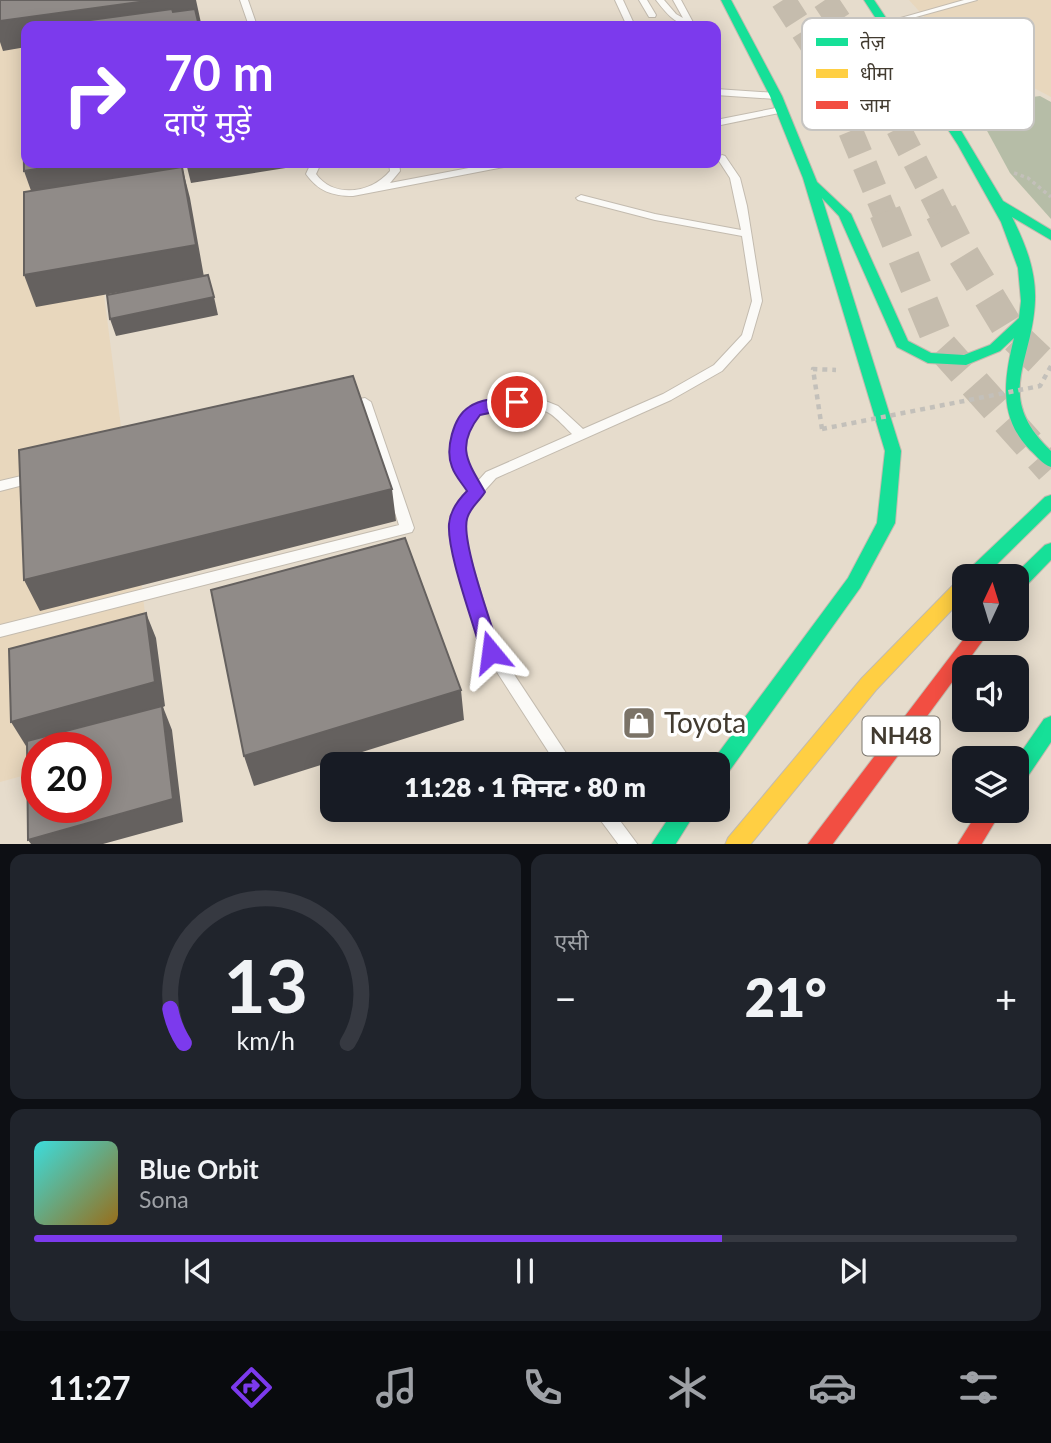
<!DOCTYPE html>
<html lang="hi">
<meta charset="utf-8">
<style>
:root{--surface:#171b24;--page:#20242c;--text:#f1f3f6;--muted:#9ea1a6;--line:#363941;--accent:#7c3aed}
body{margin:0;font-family:Lato,"Noto Sans Devanagari",sans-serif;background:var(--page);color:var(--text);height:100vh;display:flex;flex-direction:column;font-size:26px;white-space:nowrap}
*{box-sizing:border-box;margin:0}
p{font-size:23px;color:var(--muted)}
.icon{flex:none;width:38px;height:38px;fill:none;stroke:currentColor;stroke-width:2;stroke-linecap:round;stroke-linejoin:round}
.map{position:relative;height:844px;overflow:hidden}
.sheet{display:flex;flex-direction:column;gap:10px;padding:10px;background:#0d0f14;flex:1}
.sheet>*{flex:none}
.top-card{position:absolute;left:21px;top:21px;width:700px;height:147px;border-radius:14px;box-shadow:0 4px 18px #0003;background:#7c3aed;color:#fff;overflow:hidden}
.needle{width:46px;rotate:4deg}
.tools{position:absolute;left:952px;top:564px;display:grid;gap:14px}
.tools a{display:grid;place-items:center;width:77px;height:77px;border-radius:14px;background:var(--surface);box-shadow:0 4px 18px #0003;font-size:35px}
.speed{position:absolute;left:21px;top:732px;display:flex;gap:14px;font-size:35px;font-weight:700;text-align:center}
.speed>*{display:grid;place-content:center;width:91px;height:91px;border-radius:50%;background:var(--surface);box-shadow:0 4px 18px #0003;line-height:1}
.speed .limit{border:10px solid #d22;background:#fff;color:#111}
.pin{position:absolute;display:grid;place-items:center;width:60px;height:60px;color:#fff;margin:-30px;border:4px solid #fff;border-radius:50%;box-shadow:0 2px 7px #0007}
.me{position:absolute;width:77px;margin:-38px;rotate:344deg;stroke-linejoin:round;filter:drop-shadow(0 0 5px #0008)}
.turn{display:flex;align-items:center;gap:24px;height:147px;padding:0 28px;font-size:32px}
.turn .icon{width:91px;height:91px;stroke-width:2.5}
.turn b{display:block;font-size:49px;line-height:60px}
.big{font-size:52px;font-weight:800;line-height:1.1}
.sheet .card{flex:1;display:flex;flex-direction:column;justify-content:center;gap:10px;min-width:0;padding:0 24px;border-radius:14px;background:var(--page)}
.sheet .dial{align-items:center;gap:0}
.dial svg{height:182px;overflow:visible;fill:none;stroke:var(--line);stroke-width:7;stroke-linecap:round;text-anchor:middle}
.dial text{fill:var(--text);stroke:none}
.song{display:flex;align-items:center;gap:21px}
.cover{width:84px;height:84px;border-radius:10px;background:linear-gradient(135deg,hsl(180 70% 55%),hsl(40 70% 35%))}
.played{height:7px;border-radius:4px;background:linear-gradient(90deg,var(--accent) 70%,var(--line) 70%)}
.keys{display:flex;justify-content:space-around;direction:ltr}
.heat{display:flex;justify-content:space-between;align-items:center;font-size:38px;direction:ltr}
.sheet .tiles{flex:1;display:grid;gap:10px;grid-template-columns:1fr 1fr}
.card:last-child{grid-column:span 2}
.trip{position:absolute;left:320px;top:752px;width:410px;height:70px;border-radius:14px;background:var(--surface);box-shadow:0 4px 18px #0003;font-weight:800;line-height:70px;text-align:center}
.menu{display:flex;height:112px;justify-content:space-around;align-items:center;background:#090b0e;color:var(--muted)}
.menu .icon{width:49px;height:49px}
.menu .active{color:var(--accent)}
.menu b{font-size:32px;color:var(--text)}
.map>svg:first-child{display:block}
.built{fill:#e8d7bd}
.forest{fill:#b6bda7}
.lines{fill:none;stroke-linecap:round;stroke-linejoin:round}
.secondary-tunnel-far1{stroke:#c5bcad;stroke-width:25;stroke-dasharray:25 12;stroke-linecap:butt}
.secondary-tunnel{stroke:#c5bcad;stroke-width:32;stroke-dasharray:32 17;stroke-linecap:butt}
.lane-casing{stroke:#c3bbaf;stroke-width:2}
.fast-casing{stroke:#c3bbaf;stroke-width:2}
.slow-casing{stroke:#c3bbaf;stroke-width:2}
.jam-casing{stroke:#c3bbaf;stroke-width:2}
.path-far1{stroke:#c3c0ba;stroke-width:3.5;stroke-dasharray:3.5 3.5;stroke-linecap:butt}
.path{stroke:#c3c0ba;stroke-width:4.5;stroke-dasharray:5 5;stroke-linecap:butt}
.lane{fill:#fbfaf7;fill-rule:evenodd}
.fast{fill:#16e098;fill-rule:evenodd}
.slow{fill:#ffcf43;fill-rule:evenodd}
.jam{fill:#f24e42;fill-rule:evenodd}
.path-bridge{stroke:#c3c0ba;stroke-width:4.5;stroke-dasharray:5 5;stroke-linecap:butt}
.shaded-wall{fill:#65615f}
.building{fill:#908b88;stroke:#65615f;stroke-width:2;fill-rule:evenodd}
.route{fill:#7c3aed;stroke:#51269a;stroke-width:2}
.labels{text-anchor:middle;stroke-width:7;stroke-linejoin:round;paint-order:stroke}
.shield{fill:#fff;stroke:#7b766e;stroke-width:2}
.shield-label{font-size:23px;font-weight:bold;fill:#423b30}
.near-poi-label{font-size:28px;fill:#423b30;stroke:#fff;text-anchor:start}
.key{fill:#fff;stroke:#c6c4c1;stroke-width:2}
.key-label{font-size:19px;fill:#423b30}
</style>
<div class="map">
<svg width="1051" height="845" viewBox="0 0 1051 845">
<rect width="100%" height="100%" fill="#e6dccc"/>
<path class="built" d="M0 0 26 26V163H87L161 737 96 747H37V772L0 782Z
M909 0H1051V97L947 42Z"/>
<path class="forest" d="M1040 96 1051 102V219L1010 173 973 105Z"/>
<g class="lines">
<path class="secondary-tunnel-far1" d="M783 0 820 57 885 214
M825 0 859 51 942 214"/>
<path class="secondary-tunnel" d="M885 212 940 345 1051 469
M941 212 961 251 1011 333 1051 371"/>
<defs>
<path id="lane" d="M240 0H248L257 26H249Z
M615 0H623L635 26H627Z
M639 0H647L656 15 655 17H649Z
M656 0H664L676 14 683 18 673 0H681L695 26C677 27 667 14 656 0Z
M964 0H977L887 25 883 23Z
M716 89 776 93 780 96 776 99 716 95Z
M781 107 785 110 784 112 716 126V120Z
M722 155 725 156 740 178 747 206 762 301 751 339 722 371 671 400 496 478 469 508 464 522 466 543 498 650 574 765H557L484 652 452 543 450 522 458 502 469 491 453 466 452 448 458 424 470 408 491 401 517 398 543 400 558 406 583 429 663 394 714 365 742 335 752 301 742 236 655 220 578 200 576 198 581 195 655 214 741 230 730 178 717 158ZM517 406C550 409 549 411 572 434L486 472 477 482C473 476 467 470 465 463 462 449 466 424 478 414 488 407 505 408 517 406Z
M311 163H321L316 174C334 199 372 193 390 171L389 163H399L400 171 390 183 495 163H514L509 166 353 196C332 196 318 191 306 174Z
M365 398 371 402 414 528 412 532 0 637V625L399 525 361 407 348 409 342 405 344 402Z
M34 473 39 475 40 478 39 481 0 491V481Z
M593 810H612L638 845H619Z"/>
<path id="fast" d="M721 0H731L782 96 817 182 851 214 908 341 931 353 964 355 990 345 1019 318 1021 301 1018 268 1001 222 958 145 864 0H874L957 124 1003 201 1051 230V240L1012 217C1025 243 1036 270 1035 300 1033 364 993 395 1051 451V467C1042 464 1037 456 1030 450 998 417 1004 379 1014 338L1000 351 966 365 928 363 897 347 839 216 822 198 901 451 895 523 860 588 725 777 718 779V765L711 763 848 578 877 523 885 451 803 178 770 96Z
M1051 495V511L985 576H964L967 571 1045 497Z
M1051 543V560L1023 589 1017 591V576H1013L1045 545Z
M1051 716V742L1024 782 1017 784V758L1044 719Z
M674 810H697L675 845H651Z"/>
<path id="slow" d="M964 578V597L876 690 750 845H725L728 838 862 678 958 580Z"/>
<path id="jam" d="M972 628H992L832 845H807Z
M979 810H1002L981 845H957Z"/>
</defs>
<use href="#lane" class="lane-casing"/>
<use href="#fast" class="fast-casing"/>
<use href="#slow" class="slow-casing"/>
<use href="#jam" class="jam-casing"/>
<path class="path-far1" d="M1014 173 1028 178 1051 197"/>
<path class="path" d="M822 429 813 369 836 370"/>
<use href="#lane" class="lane"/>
<use href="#fast" class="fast"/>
<use href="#slow" class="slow"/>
<use href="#jam" class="jam"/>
<path class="path-bridge" d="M822 429 1040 386 1051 366"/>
</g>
<path class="shaded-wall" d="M154 0H196L201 23 175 26H26V47L3 51 0 42V21Z
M75 163H177L180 178 35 202 24 171Z
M186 163H292V167L191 183Z
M182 167 190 198 204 277 36 307 24 275Z
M214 297 218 315 116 336 110 319Z
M392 489 396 521 40 611 24 580Z
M146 613 156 638 165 706 163 707 172 730 183 822 103 844H31L28 840 163 707 26 746 11 722Z
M461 690 464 720 254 786 244 756Z"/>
<path class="building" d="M0 0H154L0 21Z
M172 9 173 12 195 9 199 26H46Z
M23 44H26V70L24 71Z
M23 104H26V163H75L24 171Z
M182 167 196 245 24 275V192Z
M208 275 214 297 110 319 107 295Z
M353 376 392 489 24 580 19 450Z
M405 538 461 690 244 756 211 590Z
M146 613 155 682 11 722 9 649Z
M162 706 173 799 28 840 27 741ZM37 747H96V807H37Z"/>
<path class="route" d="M517 397 523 398 525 402 523 406 480 415C455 447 468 462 485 492 479 502 470 507 467 519 461 542 492 625 500 652L498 658 491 660 484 658 481 652C473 621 447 553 449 524 450 511 458 500 467 491 462 483 455 476 452 467 445 450 453 417 469 407 482 398 503 398 517 397Z"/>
<defs>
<symbol id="shop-square" viewBox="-11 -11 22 22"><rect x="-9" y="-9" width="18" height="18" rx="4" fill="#7b7367" stroke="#fff"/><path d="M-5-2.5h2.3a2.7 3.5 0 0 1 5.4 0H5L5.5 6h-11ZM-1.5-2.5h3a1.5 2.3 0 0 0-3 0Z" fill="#fff"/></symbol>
</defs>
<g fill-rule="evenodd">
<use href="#shop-square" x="620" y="704" width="38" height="38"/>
</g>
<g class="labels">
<rect class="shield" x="862.5" y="716.5" width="77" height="39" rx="5"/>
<g class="shield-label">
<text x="901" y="744">NH48</text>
</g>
<g class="near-poi-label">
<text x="664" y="733">Toyota</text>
</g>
</g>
<rect x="802" y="18" width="232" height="112" rx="10" class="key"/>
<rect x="816" y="38" width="32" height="8" fill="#16e098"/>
<rect x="816" y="69" width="32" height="9" fill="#ffcf43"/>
<rect x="816" y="101" width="32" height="8" fill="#f24e42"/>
<g class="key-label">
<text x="860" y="49">तेज़</text>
<text x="860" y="80">धीमा</text>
<text x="860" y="112">जाम</text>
</g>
</svg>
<div class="tools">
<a><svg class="needle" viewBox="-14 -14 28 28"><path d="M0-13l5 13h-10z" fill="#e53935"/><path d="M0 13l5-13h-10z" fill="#9ea1a6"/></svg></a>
<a><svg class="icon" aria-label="sound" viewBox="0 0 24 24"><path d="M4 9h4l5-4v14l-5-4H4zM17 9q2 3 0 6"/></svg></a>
<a><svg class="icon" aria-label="layers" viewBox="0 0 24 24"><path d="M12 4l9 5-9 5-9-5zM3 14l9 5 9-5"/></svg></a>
</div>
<div class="speed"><div class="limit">20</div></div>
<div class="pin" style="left:517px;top:402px;background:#d93025"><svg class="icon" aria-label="arrive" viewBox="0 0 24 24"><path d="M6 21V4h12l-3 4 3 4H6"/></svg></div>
<svg class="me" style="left:491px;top:652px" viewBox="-20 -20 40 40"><path d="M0-17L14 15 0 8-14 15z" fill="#7c3aed" stroke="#fff" stroke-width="4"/></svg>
<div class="trip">11:28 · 1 मिनट · 80 m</div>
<div class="top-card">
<div class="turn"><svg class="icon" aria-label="right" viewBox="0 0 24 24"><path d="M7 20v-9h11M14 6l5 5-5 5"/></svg><div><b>70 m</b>दाएँ मुड़ें</div></div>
</div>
</div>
<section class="sheet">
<div class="tiles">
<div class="card dial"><svg viewBox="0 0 100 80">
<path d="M14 69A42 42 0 1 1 86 69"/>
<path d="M14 69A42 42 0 0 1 8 54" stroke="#7c3aed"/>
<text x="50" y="56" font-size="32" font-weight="700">13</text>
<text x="50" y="72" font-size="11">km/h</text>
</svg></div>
<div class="card"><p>एसी</p>
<div class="heat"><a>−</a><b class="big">21°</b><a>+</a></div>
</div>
<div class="card">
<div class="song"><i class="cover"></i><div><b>Blue Orbit</b><p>Sona</p></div></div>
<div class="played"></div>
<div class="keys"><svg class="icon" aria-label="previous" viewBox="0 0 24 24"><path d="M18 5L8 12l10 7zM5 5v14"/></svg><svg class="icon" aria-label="pause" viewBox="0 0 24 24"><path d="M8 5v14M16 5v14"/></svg><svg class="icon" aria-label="next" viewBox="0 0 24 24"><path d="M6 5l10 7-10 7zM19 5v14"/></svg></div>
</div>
</div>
</section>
<nav class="menu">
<b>11:27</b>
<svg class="icon active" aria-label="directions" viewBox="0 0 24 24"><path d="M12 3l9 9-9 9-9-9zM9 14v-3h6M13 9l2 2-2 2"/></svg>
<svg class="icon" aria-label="music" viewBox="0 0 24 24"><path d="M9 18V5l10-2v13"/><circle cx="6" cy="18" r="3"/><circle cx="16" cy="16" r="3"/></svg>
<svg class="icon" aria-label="phone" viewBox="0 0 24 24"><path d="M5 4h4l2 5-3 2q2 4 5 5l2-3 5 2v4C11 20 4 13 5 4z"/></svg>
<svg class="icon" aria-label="climate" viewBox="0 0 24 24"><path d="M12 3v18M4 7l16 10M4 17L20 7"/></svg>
<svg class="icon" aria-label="car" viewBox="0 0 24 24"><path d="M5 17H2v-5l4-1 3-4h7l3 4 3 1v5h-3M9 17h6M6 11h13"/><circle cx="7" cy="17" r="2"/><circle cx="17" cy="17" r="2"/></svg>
<svg class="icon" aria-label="filters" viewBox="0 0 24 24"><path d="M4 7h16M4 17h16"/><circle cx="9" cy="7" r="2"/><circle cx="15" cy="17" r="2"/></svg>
</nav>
